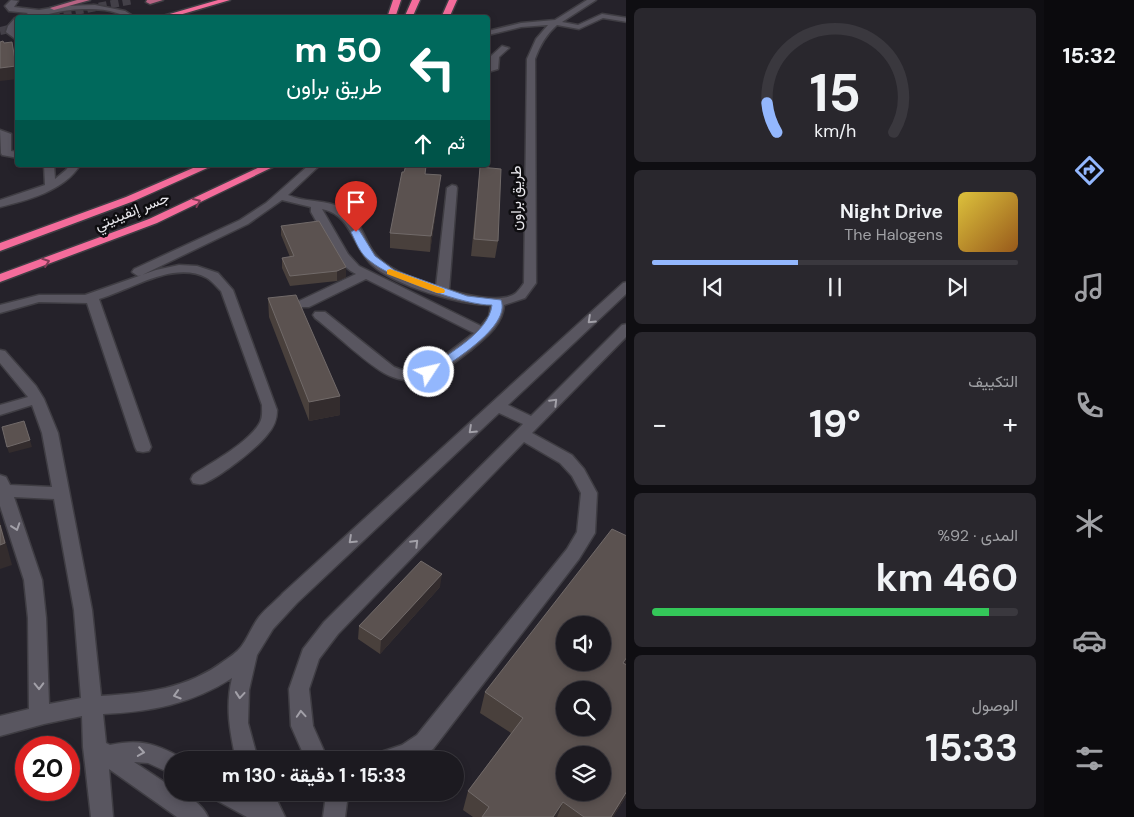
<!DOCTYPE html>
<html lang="ar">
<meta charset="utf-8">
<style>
:root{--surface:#1c1a20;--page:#29272d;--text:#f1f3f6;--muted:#a0a1a5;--line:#3a383e;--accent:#93b7fd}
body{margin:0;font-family:"DM Sans",Vazirmatn,sans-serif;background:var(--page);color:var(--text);direction:rtl;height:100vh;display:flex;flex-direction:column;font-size:19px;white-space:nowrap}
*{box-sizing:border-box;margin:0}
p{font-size:16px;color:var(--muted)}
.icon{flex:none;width:28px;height:28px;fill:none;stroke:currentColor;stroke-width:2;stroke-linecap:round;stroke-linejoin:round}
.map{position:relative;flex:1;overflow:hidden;direction:ltr}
.side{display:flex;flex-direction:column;gap:8px;padding:8px;background:#0f0e12;width:418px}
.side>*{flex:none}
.hud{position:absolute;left:15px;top:15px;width:475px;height:152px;border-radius:5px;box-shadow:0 2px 8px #0003,0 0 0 1px var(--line);direction:rtl;background:#00695c;color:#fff;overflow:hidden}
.tools{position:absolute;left:556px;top:616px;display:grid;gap:10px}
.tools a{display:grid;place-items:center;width:55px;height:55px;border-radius:50%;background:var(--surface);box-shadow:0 2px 8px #0003,0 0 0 1px var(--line);font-size:25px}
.speed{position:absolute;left:15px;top:736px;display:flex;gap:10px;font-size:25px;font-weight:700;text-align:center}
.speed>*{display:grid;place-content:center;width:65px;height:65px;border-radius:50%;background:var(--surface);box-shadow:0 2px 8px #0003,0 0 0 1px var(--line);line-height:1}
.speed .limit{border:8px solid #d22;background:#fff;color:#111}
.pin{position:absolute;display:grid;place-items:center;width:42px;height:42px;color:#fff;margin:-51px -21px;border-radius:50% 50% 50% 0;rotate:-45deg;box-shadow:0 0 5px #0007}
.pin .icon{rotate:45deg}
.me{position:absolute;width:55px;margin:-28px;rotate:55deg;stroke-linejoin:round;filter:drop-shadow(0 0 4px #0008)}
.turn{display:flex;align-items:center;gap:18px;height:105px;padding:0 25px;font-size:22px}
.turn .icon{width:65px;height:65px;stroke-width:2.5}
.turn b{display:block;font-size:35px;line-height:42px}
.then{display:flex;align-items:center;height:48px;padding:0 25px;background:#0003;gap:10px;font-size:19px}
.big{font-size:38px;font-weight:700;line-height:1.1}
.side .tile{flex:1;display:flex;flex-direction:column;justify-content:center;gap:8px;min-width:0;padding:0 18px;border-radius:8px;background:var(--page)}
.side .dial{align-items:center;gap:0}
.dial svg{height:130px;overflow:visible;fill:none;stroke:var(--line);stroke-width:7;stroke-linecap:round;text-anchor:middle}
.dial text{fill:var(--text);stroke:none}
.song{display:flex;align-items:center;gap:15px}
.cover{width:60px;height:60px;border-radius:8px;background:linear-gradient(135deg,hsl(50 70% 55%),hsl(30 70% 35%))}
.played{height:5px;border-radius:2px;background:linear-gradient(90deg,var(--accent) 40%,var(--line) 40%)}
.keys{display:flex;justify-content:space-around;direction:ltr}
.heat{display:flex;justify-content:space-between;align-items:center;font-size:28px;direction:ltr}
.charge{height:8px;border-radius:4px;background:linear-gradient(90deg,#34c759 92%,var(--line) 0)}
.trip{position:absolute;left:164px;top:751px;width:300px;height:50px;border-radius:25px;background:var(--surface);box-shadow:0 2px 8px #0003,0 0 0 1px var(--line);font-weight:700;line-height:50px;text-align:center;direction:rtl}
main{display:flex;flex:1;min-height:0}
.tabs{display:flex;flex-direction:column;width:90px;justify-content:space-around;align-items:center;background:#0b0a0d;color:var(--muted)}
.tabs .icon{width:35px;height:35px}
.tabs .selected{color:var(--accent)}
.tabs b{font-size:22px;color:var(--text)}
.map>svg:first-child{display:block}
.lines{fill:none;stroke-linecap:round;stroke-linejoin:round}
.major-tunnel{stroke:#434048;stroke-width:8;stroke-dasharray:8 4;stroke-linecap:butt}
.minor-casing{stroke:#3f3d43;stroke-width:3}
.major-casing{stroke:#3f3d43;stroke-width:3}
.highway-casing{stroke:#3f3d43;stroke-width:3}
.minor{fill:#595660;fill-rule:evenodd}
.major{fill:#b66383;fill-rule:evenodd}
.highway{fill:#f46c9b;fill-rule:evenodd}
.wall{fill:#49403c}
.shaded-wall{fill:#332c2d}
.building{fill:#5b5250;stroke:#716a69;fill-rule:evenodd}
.oneway{stroke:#813c56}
.oneway2{stroke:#a2a0a8}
.route{fill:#93b7fd;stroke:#6077a4}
.slow{fill:#f59e0b}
.labels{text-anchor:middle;stroke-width:5;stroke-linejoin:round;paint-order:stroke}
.far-street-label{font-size:15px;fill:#ebeaef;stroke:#0e0d10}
</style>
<main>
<nav class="tabs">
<b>15:32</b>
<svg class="icon selected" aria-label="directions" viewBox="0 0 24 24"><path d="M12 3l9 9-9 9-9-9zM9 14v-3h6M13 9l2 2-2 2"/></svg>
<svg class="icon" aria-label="music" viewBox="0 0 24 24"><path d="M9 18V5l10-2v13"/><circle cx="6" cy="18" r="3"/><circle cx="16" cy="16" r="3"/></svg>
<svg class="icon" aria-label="phone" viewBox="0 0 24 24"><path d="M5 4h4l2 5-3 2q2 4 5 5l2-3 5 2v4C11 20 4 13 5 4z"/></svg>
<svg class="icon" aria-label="climate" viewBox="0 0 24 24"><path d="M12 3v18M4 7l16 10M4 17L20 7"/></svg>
<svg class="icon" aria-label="car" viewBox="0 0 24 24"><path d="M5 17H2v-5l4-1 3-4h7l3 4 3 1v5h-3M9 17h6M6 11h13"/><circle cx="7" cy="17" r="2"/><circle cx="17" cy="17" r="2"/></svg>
<svg class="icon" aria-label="filters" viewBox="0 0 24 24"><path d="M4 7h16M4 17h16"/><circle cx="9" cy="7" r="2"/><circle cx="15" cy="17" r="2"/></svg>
</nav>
<section class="side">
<div class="tile dial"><svg viewBox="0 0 100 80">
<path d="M14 69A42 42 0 1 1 86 69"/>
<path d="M14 69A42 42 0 0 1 8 51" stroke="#93b7fd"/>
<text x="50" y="56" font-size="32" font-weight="700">15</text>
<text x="50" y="72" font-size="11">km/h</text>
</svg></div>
<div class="tile">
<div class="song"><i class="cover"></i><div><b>Night Drive</b><p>The Halogens</p></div></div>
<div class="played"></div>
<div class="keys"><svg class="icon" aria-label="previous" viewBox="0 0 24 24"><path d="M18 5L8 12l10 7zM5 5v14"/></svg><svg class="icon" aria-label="pause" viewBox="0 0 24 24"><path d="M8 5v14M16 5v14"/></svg><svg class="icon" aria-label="next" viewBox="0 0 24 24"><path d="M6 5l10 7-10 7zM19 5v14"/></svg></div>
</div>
<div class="tile"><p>التكييف</p>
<div class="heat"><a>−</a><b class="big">19°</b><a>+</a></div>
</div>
<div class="tile"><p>المدى · 92%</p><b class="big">460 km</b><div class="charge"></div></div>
<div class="tile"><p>الوصول</p><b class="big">15:33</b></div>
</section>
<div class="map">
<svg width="627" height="817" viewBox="0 0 627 817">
<rect width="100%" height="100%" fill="#25222a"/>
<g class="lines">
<path class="major-tunnel" d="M40 18 133 0
M0 31 18 27"/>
<defs>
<path id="minor" d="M11 0 18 1 14 7 39 10 63 6 95 5 125 11 136 18C126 18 120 13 110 11 101 9 91 9 82 9 61 9 41 18 20 18L28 13 9 11 5 6Z
M587 0H596L562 22 578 25 602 14 627 18V22L603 18 579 29 557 25C546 35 540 45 535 59L536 283 525 298 504 305C503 325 485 338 471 350 457 361 442 373 425 379 413 383 396 380 384 373 362 360 336 334 315 318L313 315 315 312H325L394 367 405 371H418L424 369 444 356 474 333 366 279 309 307H299L297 304 299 301 356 274C335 264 323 232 311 212V207L282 200 248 224 142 275 138 276 132 272 134 269 240 220 266 203 309 165H320L288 195C306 203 327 199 344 209 360 218 364 240 375 254 389 271 416 279 436 287L447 188 452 185 456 186 457 188 449 290C465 295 502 304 516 293 519 290 522 286 524 283L527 59 536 39 548 25 521 27 488 35V31L521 23 555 20ZM322 209C352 215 352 246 372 265 395 286 460 305 491 305L489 316 481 326 359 266 348 254Z
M15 18H18V25L14 31 18 34V41L6 32 8 26Z
M502 46 509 48 499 57 498 69 488 72 491 56Z
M0 130 11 134V151L18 152V158L2 155 1 153Z
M44 165H54L55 179 66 170 70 165H80C64 191 28 200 0 207V200L45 185Z
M179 265 197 266 218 273 233 290 277 410C277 420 274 427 267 435 256 449 222 475 205 483 201 485 197 484 193 483L191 479 193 475C212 462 247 444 259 424 263 418 262 412 262 405L221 291C217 287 212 281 207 278 174 260 131 290 99 299L151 447 149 451 143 452 137 451 135 447 87 303 39 302 0 313V305L39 295H85L156 270Z
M627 282V293L508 405 531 416 622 325 627 324V336L532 433 572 455 584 469 597 493 595 533 579 559 433 749 416 760H375L378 753 402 745 417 735 567 549 577 532 581 493 572 476 560 463 524 442 338 634 319 659 309 689 313 726 328 760H306L291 726 289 689 303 649 324 622 523 424 499 413 297 603 273 629 257 655 249 690 248 723 258 760H236C230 732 225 707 232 678 192 704 150 712 103 714L106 743 110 745C139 739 154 743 180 757L181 760H172V774L148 763 134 762 172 787V792C186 792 203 805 208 817H177L109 769 113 817H91L83 747 82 716 44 724 0 736V716L29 709 28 618 24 580 0 506V475L6 477 10 485 52 487 42 433 32 405 0 415V405L28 397 0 363V350L5 351 36 386 44 399 58 433 92 610 101 696C146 693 187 689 224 661 230 657 237 652 241 647 248 638 252 626 259 617 266 608 276 601 283 593L623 283ZM14 497 54 499 74 610 81 698 49 704 46 618 42 580Z
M213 792 250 794 249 792H273L285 817H247L216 800Z
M321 792H343L347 802 345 817H323L325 802Z"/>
<path id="major" d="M77 0H90L54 10 50 8Z
M147 0H163L150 4 146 2Z"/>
<path id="highway" d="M218 0H230L169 18H156Z
M393 0H401L395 18H387Z
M412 0H420L412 18H404Z
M449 0H457L449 18H441Z
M200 165H214L134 201 0 251V243L126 197Z
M264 165H277L157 223 0 282V274L149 219Z"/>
</defs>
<use href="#minor" class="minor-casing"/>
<use href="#major" class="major-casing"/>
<use href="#highway" class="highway-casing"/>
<use href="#minor" class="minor"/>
<use href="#major" class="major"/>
<use href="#highway" class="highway"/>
</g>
<path class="wall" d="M426 166 425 174 439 190 430 252 390 248V233L404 172Z
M480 167 498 241 495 258 471 256Z
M281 226 346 267V277L337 281 290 286 282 268V258L290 257 281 235Z
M268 298 340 396V415L309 421 269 317Z
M627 536V795L613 817H473L463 810 468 791 511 733 480 713 485 692Z
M440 587 380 654 358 639 359 626Z"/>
<path class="shaded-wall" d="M12 42 18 70V79L0 81V68Z
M441 175 439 190 430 252 431 236Z
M346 267V277L337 281V271Z
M340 396V415L309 421V402Z
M30 440 32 447 9 453 7 447Z
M0 521 12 565 0 569Z
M442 574 440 587 380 654 381 640Z
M627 657V665L623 663Z
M627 791V795L613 817H611Z
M563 802 557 817H553Z"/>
<path class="building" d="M3 41 4 43 12 42 16 66 0 68V42Z
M406 165 426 166 425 174 441 175 431 236 390 233 402 172H404Z
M480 167 501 169 498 241 474 239Z
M319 221 346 267 337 271 290 276 282 258 294 256 281 226Z
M296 295 340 396 309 402 268 298Z
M24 421 30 440 7 447 2 427Z
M0 525 5 543 0 545Z
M612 529 627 536V657L623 663 627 665V791L611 817H584L563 802 553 817H482L489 807 468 791 523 718 485 692ZM565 625H602V662H565ZM565 690H602V728H565ZM565 755H602V792H565Z
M421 561 442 574 381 640 359 626Z"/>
<defs><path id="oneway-chevron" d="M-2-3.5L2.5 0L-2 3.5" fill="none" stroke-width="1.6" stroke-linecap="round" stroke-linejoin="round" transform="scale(1.25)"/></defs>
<g class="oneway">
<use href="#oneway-chevron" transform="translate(197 202) rotate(-24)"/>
<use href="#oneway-chevron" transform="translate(46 262) rotate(-20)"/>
</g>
<g class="oneway2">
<use href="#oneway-chevron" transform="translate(591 320) rotate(137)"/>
<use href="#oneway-chevron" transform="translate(554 402) rotate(-45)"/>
<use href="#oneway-chevron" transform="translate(472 430) rotate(137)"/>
<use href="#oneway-chevron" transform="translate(16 527) rotate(71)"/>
<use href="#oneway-chevron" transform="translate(352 540) rotate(137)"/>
<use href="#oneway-chevron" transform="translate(415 543) rotate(-45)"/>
<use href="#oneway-chevron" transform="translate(39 686) rotate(89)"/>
<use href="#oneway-chevron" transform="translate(177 695) rotate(163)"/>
<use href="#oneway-chevron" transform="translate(240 695) rotate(95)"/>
<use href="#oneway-chevron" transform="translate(301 714) rotate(-94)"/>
<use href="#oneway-chevron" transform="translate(141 752) rotate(9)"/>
</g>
<path class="route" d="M356 229 359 230 375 256 394 270 467 296 501 300C511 327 452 361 433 375H426L424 372 426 370C447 354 489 333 492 305 466 306 390 278 370 261 360 254 356 242 351 232Z"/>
<path class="slow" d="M390 269 444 289 445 291 444 293H437L387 274V270Z"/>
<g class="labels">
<g class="far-street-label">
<text transform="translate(516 198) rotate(-90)" y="5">طريق براون</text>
<text transform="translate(132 211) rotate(-22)" y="5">جسر إنفينيتي</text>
</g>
</g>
</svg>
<div class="tools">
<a><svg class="icon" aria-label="sound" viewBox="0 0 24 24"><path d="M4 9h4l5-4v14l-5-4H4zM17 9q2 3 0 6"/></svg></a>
<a><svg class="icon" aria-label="search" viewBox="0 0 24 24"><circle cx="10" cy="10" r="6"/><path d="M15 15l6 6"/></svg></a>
<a><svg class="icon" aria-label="layers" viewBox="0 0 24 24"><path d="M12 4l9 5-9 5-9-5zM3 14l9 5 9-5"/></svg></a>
</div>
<div class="speed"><div class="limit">20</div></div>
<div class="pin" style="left:356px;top:232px;background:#d93025"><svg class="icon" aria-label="arrive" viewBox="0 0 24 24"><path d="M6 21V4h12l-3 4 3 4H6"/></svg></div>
<svg class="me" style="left:429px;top:372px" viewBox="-20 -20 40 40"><circle r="17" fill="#93b7fd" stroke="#fff" stroke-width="3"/><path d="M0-11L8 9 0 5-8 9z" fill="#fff"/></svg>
<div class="trip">15:33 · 1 دقيقة · 130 m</div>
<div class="hud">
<div class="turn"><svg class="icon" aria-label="left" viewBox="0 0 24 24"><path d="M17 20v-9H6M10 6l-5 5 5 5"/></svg><div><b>50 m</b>طريق براون</div></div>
<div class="then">ثم<svg class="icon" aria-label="ahead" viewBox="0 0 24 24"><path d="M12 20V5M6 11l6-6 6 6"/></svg></div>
</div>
</div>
</main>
